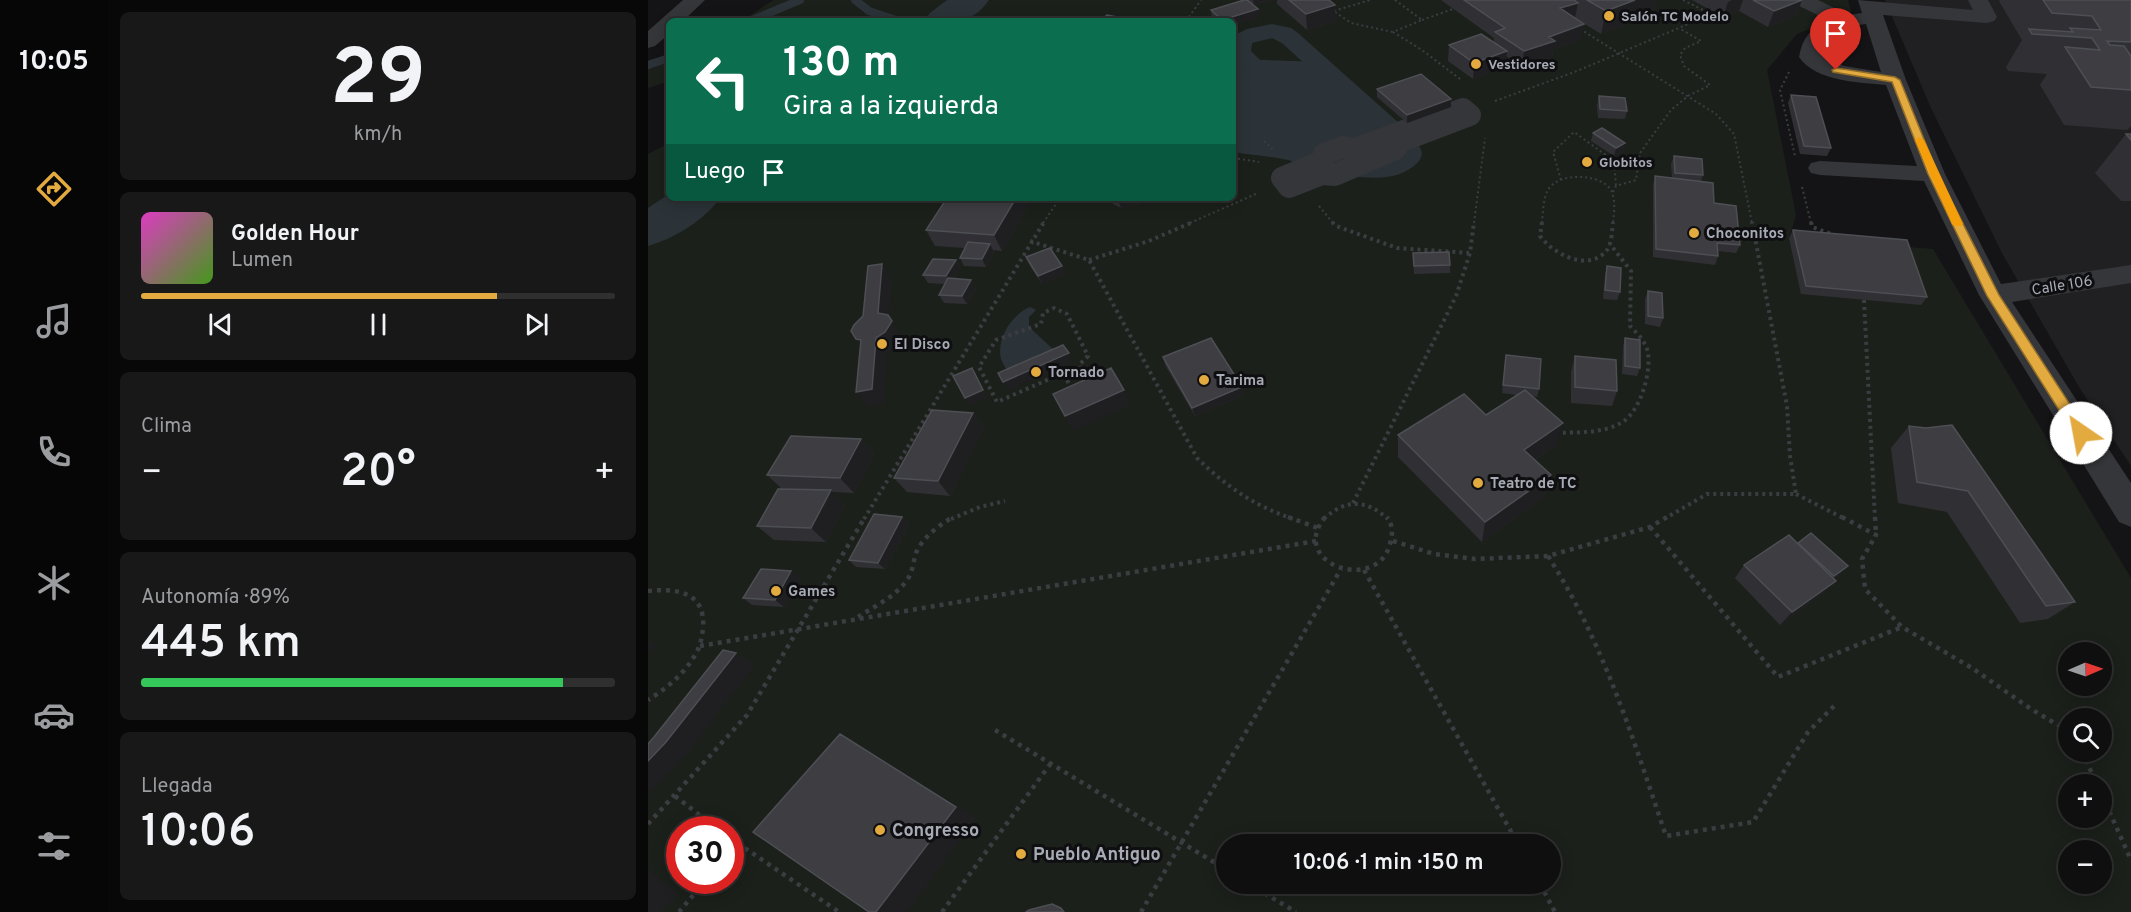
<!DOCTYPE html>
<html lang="es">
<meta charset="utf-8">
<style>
:root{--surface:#0f0f10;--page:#181819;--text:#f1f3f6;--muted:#9b9c9f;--line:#2f2f30;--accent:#e2aa3f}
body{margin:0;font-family:Overpass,sans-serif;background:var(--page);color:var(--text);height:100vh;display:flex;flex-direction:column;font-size:22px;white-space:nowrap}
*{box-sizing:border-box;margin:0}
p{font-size:20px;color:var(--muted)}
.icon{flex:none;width:33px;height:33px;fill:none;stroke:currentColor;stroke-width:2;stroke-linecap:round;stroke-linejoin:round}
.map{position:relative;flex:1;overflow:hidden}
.drawer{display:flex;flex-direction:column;gap:12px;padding:12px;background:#080809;width:540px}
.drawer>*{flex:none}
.top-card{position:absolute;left:18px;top:18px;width:570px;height:183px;border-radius:9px;box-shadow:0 3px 15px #0003,0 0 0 2px var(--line);background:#0b6e4f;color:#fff;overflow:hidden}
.needle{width:39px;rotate:88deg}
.fabs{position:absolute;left:1410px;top:642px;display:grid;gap:12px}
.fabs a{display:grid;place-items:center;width:54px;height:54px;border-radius:50%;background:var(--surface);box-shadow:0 3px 15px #0003,0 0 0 2px var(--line);font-size:30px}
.speed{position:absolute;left:18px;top:816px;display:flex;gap:12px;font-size:30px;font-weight:700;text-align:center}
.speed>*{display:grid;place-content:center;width:78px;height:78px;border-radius:50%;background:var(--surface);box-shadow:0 3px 15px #0003,0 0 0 2px var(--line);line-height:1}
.speed .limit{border:9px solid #d22;background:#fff;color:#111}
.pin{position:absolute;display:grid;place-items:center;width:51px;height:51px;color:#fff;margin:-62px -26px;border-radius:50% 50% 50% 0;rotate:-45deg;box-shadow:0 0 6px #0007}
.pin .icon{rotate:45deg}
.me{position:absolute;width:66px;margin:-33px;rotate:327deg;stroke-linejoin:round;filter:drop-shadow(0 0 4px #0008)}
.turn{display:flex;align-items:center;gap:21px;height:126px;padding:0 18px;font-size:27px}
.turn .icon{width:78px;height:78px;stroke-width:2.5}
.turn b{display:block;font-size:42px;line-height:51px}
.then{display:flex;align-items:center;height:57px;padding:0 18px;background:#0003;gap:12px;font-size:22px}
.big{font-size:45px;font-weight:600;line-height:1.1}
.drawer .widget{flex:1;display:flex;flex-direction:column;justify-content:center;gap:9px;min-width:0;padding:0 21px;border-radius:9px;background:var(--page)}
.drawer .dial{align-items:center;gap:0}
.dial b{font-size:78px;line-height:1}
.song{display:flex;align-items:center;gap:18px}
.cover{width:72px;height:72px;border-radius:9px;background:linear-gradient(135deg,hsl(310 70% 55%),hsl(100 70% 35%))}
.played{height:6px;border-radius:3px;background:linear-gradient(90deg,var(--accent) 75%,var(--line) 75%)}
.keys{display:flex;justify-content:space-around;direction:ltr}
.heat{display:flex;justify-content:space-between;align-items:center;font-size:33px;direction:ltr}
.charge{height:9px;border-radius:4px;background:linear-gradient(90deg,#34c759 89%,var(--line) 0)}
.trip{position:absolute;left:568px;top:834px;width:345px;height:60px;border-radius:30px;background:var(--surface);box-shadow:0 3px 15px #0003,0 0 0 2px var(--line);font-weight:600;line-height:60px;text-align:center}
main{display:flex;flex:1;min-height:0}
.menu{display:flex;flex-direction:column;width:108px;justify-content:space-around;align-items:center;background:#060606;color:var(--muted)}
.menu .icon{width:42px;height:42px}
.menu .on{color:var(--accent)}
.menu b{font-size:27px;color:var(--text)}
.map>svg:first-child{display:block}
.built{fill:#202023}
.green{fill:#1b201b;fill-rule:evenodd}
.water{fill:#2b3338}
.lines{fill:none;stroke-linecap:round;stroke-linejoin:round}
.stream{stroke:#2b3338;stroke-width:8}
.canal{fill:#2b3338;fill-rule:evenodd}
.river{fill:#2b3338;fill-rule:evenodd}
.path-far2{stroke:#3b3d41;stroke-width:2;stroke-dasharray:2 3;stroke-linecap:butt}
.path-far1{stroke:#3b3d41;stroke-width:4;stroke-dasharray:3 4;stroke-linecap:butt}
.path{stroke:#3b3d41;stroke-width:4.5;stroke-dasharray:4 5;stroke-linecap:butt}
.minor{fill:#35363a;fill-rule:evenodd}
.minor-bridge{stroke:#35363a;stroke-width:22}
.wall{fill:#303034}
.shaded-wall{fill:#1f1f22}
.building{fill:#3d3d42;stroke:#4d4f54;stroke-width:1.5}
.route{fill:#e2aa3f;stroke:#936e29;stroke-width:1.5}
.slow{fill:#f59e0b}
.poi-dot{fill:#e2aa3f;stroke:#0f0f11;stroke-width:2}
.labels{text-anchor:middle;stroke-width:6;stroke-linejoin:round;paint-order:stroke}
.far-poi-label{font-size:14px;font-weight:bold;fill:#a7abb5;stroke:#0f0f11;text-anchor:start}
.poi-label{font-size:15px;font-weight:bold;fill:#a7abb5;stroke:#0f0f11;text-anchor:start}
.street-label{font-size:15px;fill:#a7abb5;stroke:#0f0f11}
.near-poi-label{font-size:18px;font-weight:bold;fill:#a7abb5;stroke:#0f0f11;text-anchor:start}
</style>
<main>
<nav class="menu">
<b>10:05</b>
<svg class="icon on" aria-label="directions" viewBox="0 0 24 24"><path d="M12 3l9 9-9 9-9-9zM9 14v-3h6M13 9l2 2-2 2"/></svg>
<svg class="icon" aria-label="music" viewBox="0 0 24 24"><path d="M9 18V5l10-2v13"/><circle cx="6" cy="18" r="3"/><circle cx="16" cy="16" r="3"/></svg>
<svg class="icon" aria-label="phone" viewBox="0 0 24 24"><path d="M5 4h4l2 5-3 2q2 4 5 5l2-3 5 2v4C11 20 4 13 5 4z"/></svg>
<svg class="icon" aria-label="climate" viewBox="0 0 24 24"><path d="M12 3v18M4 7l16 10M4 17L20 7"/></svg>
<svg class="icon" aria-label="car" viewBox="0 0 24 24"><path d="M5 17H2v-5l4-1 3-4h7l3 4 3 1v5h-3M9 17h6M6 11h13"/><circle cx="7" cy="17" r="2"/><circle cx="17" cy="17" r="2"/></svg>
<svg class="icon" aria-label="filters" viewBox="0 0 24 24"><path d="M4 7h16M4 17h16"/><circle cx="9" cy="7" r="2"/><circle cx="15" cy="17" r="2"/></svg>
</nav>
<section class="drawer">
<div class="widget dial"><b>29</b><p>km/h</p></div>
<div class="widget">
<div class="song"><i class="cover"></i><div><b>Golden Hour</b><p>Lumen</p></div></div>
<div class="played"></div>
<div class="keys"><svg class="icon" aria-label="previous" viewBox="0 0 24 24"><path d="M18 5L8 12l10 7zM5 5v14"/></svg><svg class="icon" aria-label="pause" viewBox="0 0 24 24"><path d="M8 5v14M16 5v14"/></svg><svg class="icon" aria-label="next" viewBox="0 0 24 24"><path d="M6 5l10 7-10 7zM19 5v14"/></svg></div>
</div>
<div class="widget"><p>Clima</p>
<div class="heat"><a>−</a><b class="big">20°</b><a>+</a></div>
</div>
<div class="widget"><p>Autonomía · 89%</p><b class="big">445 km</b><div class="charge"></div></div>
<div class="widget"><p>Llegada</p><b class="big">10:06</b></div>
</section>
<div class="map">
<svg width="1483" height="912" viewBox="0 0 1483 912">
<rect width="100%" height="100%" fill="#141416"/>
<path class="built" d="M1237 0H1483V466L1431 387 1354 253 1283 108Z"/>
<path class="green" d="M125 0H1200L1203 12 1149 34 1119 70 1148 215 1141 238 1285 249 1483 578V912H0V154L21 143V198H585V21H175L160 19 156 21H94ZM1420 652H1454V686H1420ZM1420 718H1454V752H1420ZM1420 784H1454V818H1420ZM32 830H82V880H32ZM579 844H903V884H579ZM1420 850H1454V884H1420Z
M21 58V81L0 88V65Z"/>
<path class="water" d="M585 59 674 62 761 136C768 143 780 151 770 162 749 185 710 177 683 173 674 172 663 172 655 169 649 167 646 161 640 160 622 156 603 155 585 152Z
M382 307 388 310 381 317V327L406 350 363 377C360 371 355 365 353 359 348 339 364 314 382 307Z"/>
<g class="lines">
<path class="stream" d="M207 0 221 11 251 21
M102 21 152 0
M0 65 21 58"/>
<path class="canal" d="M624 24 643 28 650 33 761 132 767 145 751 163 735 169 719 171 684 162 585 59V36L599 29ZM624 38 634 43 740 140 739 147 727 155 702 150 603 51 604 43Z"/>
<path class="river" d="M299 0H341C323 26 304 21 276 21L282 13Z
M21 194V198H72C57 220 25 239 0 246V208Z"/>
<path class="path-far2" d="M747 0 774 20 745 32 774 50 812 79
M1035 0 1063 14
M686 11 722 0
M687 12 703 23 745 32
M774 20 805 9
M538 21 553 0
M932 29 1068 114 1086 134 1104 223
M1141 72 1132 90 1147 156
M847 101 929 71 1064 14
M616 141 626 151
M585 158 611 162
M913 180 905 152 926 132 966 161 968 186
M1154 187 1163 223
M965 192 968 186 988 180 992 153 1023 110 1040 96 1062 85 1036 66 1032 55 1037 48 1053 41 1031 28
M671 206 685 223
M395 223 412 198
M542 223 610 193
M826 223 837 138
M894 223C895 214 895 198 900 190 910 172 952 173 963 190 968 200 966 213 965 223"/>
<path class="path-far1" d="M684 222 688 226 749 248 821 253
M894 222 892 236C905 254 941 273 959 250 964 243 964 230 965 222
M1163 222 1164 227 1186 235
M382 241 441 260 549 458C579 487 605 505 645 519
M441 260 501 241 545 222
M1216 300 1227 519
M424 389 415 373 349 402 331 367 348 340 393 324 395 313 406 308 419 314 440 356 431 365 441 382
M908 433C930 432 957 434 976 421 993 409 1003 372 1000 353 998 342 989 333 982 326L983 271 962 244
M1148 494 1197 519
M705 503 808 296 822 253 826 222
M216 519 396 222
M303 519 332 507 357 501
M676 519C698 498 719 500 740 519
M1016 519 1059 494H1148L1142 456 1139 406 1104 222"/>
<path class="path" d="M640 517 670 528
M677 517C639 564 729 594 742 544 745 534 745 525 739 517
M1194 517 1228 535 1214 559 1217 589 1254 627 1324 668 1383 709 1420 731
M1227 517 1228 535
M1002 527 1130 677 1254 627
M745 541 786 554 827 559 900 556 1002 527 1019 517
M900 556C956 643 985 739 1018 836L1105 822 1160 732 1186 706
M716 570 870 844
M0 591C29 588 58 592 55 628 54 638 52 647 47 655 36 674 19 688 0 700
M210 617C227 606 247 597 259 580 265 572 265 562 268 553 275 537 290 526 305 517
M52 646 668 541
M347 730 579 870
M1434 752 1449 784
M1454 795 1483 860
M27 796 71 830
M0 824 99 715 217 517
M82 838 191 912
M82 852 90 844
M601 884 648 912
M892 884 907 912
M31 912 58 880
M294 912 403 763
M493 912 693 569"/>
<path class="minor" d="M35 0H57L35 21H21V34L7 46 0 48V31Z
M1144 0H1170L1201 15 1214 13 1210 0 1325 10 1320 0H1340L1349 17 1346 21 1339 23 1235 15 1258 80 1297 174 1353 284 1483 265V283L1364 302 1483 483V527L1471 522 1331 295 1276 181 1172 175 1163 173 1160 168 1163 163 1172 161 1269 166 1238 85C1211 82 1168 82 1151 57 1154 39 1163 27 1180 20L1147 4ZM1218 24 1233 72 1196 66 1173 55C1176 31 1197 27 1218 24Z"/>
<path class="minor-bridge" d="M815 109 822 115 751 142 748 149 687 175 674 174 641 187 634 178 675 161 676 154 695 147 707 149Z"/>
</g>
<path class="wall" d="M599 0H624L606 5 611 17 585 25V21H567L564 18 563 10Z
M629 0H681L688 21 659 30 629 4Z
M793 0H1008L1004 14 953 34 927 18 933 39 905 50 904 57 874 67 858 56 857 67 825 79 800 61 801 45 846 42V38Z
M1044 0H1154L1148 16 1120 27 1091 11 1075 17Z
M1352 0H1483V126L1479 130 1416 125 1392 85 1399 74 1360 71 1358 67 1374 40 1351 1Z
M729 89 803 99V107L759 123 729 97Z
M1143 95 1183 148 1179 156 1152 154 1140 103Z
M951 96 979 111 977 119 950 118 949 105Z
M945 133 975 152 966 156 943 141Z
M1478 134H1483V201H1473L1447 173Z
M1026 156 1055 175 1053 181 1092 245 1088 253 1070 251V256L1067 265 1005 257V185L1007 176 1024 178 1023 164Z
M463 198H496L491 204 473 208 465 204Z
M382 202 354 251 346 250V252L338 267 316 266 312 258 317 248 287 246 278 230Z
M1145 230 1279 297 1273 305 1153 294 1141 238Z
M765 253 802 265V273L766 274Z
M378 257 418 274 394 284 382 266Z
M308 260 312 268 306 279 323 280 328 288 319 304 296 303 291 295 297 284 280 283 275 275Z
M959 266 972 292 969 300 955 299 957 275Z
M1000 291 1015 318 1012 327 997 324V299Z
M977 338 992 368 989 376 974 374 975 346Z
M858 355 891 389 889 397 884 396 909 444 887 460 903 475 897 496 834 542 750 457V435L838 415 869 395 854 393Z
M927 356 969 391 964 406 923 403V372Z
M515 357 596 395 547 416 517 365Z
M325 413 335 429 302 496 259 492 246 478Z
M1261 426 1278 428 1427 602 1400 619 1372 623 1299 512 1250 503 1243 448Z
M213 439 226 454 206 493 184 492 197 505 178 542 126 540 109 526 134 489 119 475Z
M254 517 261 524 237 569 208 567 201 560Z
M1149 544 1194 573 1186 579 1175 593 1132 625 1087 578 1096 565Z
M152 578 136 607 104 605 95 598Z"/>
<path class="shaded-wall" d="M605 0H624L606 5Z
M987 0H1008L1004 14 953 34 958 11Z
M1084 0H1095L1091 11 1075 17 1080 2Z
M1154 0 1148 16 1120 27 1126 11Z
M930 3 927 18 912 8Z
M687 5 688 21 659 30 658 14Z
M610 9 611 17 585 25V21H575Z
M936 24 933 39 905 50 904 57 874 67 876 51 901 37Z
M859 51 857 67 825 79 826 63Z
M803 99V107L759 123V115Z
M977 143 975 152 966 156 968 148Z
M368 198H381L382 202 354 251 346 235Z
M478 198H496L491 204 473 208 470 200Z
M342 244 346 252 338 267 334 259Z
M308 260 312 268 303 284 298 276Z
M234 264 244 280 241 318 254 337 249 348 239 353 236 404 221 407 208 392 230 313Z
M414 266 418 274 394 284 390 276Z
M323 280 328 288 319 304 314 296Z
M421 353 424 362 360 390 355 382Z
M324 368 340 398 322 405 317 398Z
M594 387 596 395 547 416 544 408Z
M476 390 482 405 425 431 417 416Z
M325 413 335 429 302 496 290 481Z
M915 423 909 444 871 471 876 450Z
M213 439 226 454 206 493 192 478Z
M903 475 897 496 834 542 837 522Z
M183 490 197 505 178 542 163 528Z
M254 517 261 524 237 569 230 563Z
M1200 566 1194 573 1180 583 1186 576Z
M143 571 152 578 136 607 127 600Z
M1188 581 1175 593 1132 625 1144 612Z
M0 639 8 647 0 653Z
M88 653 107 665 40 752 0 795V761Z
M192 734 216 748 328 818 259 912H228Z
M0 870 30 893 13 912H0Z"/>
<path class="building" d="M596 0H599L610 9 574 20 563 10Z
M641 0H681L687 5 658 14Z
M816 0H926L930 3 912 8 936 24 901 37 907 41 876 51 847 32 857 28Z
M939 0H987L958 11Z
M1105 0H1154L1126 11Z
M1395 0H1483V42L1459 41 1462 45 1476 46 1483 56V90L1443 87 1417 47 1452 50 1444 38 1384 34 1381 29 1425 32 1422 28 1453 30 1444 16 1404 13Z
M459 15 479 19 477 21H451Z
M833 34 859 51 826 63 801 45Z
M773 74 803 99 759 115 729 89Z
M1143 95 1168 97 1183 148 1156 146Z
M951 96 977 98 979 111 952 109Z
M954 128 977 143 968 148 945 133Z
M1478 134H1483V140Z
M1026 156 1054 159 1055 175 1027 173Z
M1007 176 1065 183 1066 203 1088 206 1092 245 1069 243 1070 256 1008 249Z
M299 198H368L346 235 278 230Z
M1145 230 1259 240 1279 297 1158 286Z
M320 242 342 244 334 259 312 258Z
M402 248 414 266 390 276 378 257Z
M801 252 802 265 766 266 765 253Z
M285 259 308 260 298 276 275 275Z
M234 264 230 313 240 315 244 321 237 332 228 338 224 389 208 392 213 340 208 339 203 331 206 325 215 316 220 266Z
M959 266 973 268 972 292 957 290Z
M300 278 323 280 314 296 291 295Z
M1000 291 1014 293 1015 318 1000 316Z
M563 338 594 387 544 408 515 357Z
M977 338 992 340V368L977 366Z
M415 345 421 353 355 382 350 373Z
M858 355 893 359 891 389 855 385Z
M927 356 968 360 969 391 927 387Z
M324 368 335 390 317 398 305 376Z
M463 368 476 390 417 416 405 394Z
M877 390 915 423 876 450 903 475 837 522 750 435 816 394 838 415Z
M284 410 325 413 290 481 246 478Z
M1304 425 1427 602 1398 606 1320 491 1269 482 1261 426 1278 428Z
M143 436 213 439 192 478 119 475Z
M130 489 183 490 163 528 109 526Z
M226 514 254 517 230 563 201 560Z
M1163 533 1200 566 1186 576 1150 543Z
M1141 535 1188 581 1144 612 1096 565Z
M113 569 143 571 127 600 95 598Z
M75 650 88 653 18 742 0 761V744L6 737Z
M192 734 308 807 228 912H221L105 832Z
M404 904 413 908 416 912H378L381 910Z"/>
<path class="route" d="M1188 68 1247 77 1252 80 1290 174 1351 295 1438 429 1440 433 1438 437H1428L1339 296 1280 174 1244 82 1185 72 1184 70Z"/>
<path class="slow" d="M1271 137 1276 140 1315 224 1313 226H1306L1304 224 1267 140Z"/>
<g class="poi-dot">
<circle cx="961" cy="16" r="6"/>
<circle cx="828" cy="64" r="6"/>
<circle cx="939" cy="162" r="6"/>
<circle cx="1046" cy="233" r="6"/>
<circle cx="234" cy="344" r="6"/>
<circle cx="388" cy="372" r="6"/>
<circle cx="556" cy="380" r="6"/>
<circle cx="830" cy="483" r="6"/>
<circle cx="128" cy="591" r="6"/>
<circle cx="232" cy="830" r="6"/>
<circle cx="373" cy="854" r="6"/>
</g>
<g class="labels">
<g class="far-poi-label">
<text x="973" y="21">Salón TC Modelo</text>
<text x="840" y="69">Vestidores</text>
<text x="951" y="167">Globitos</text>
</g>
<g class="poi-label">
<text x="1058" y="238">Choconitos</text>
<text x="246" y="349">El Disco</text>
<text x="400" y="377">Tornado</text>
<text x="568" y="385">Tarima</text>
<text x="842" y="488">Teatro de TC</text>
<text x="140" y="596">Games</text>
</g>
<g class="street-label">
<text transform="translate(1414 285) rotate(-9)" y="5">Calle 106</text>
</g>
<g class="near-poi-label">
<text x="244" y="836">Congresso</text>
<text x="385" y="860">Pueblo Antiguo</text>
</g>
</g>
</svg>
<div class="fabs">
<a><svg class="needle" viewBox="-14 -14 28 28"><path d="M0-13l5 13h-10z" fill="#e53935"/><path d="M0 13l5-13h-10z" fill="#9b9c9f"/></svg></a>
<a><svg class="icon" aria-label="search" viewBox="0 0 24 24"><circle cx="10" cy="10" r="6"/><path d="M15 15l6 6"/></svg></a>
<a>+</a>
<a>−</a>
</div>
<div class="speed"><div class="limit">30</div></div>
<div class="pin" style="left:1188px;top:70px;background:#d93025"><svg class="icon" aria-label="arrive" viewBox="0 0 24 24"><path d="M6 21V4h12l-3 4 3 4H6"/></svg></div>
<svg class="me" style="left:1433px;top:433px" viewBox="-20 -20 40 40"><circle r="19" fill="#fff"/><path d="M0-13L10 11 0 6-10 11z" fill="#e2aa3f"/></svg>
<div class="trip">10:06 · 1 min · 150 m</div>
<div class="top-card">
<div class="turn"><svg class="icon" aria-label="left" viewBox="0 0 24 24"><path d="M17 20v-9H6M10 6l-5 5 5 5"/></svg><div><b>130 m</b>Gira a la izquierda</div></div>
<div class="then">Luego<svg class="icon" aria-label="arrive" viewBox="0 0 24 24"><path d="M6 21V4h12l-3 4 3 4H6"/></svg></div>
</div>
</div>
</main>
